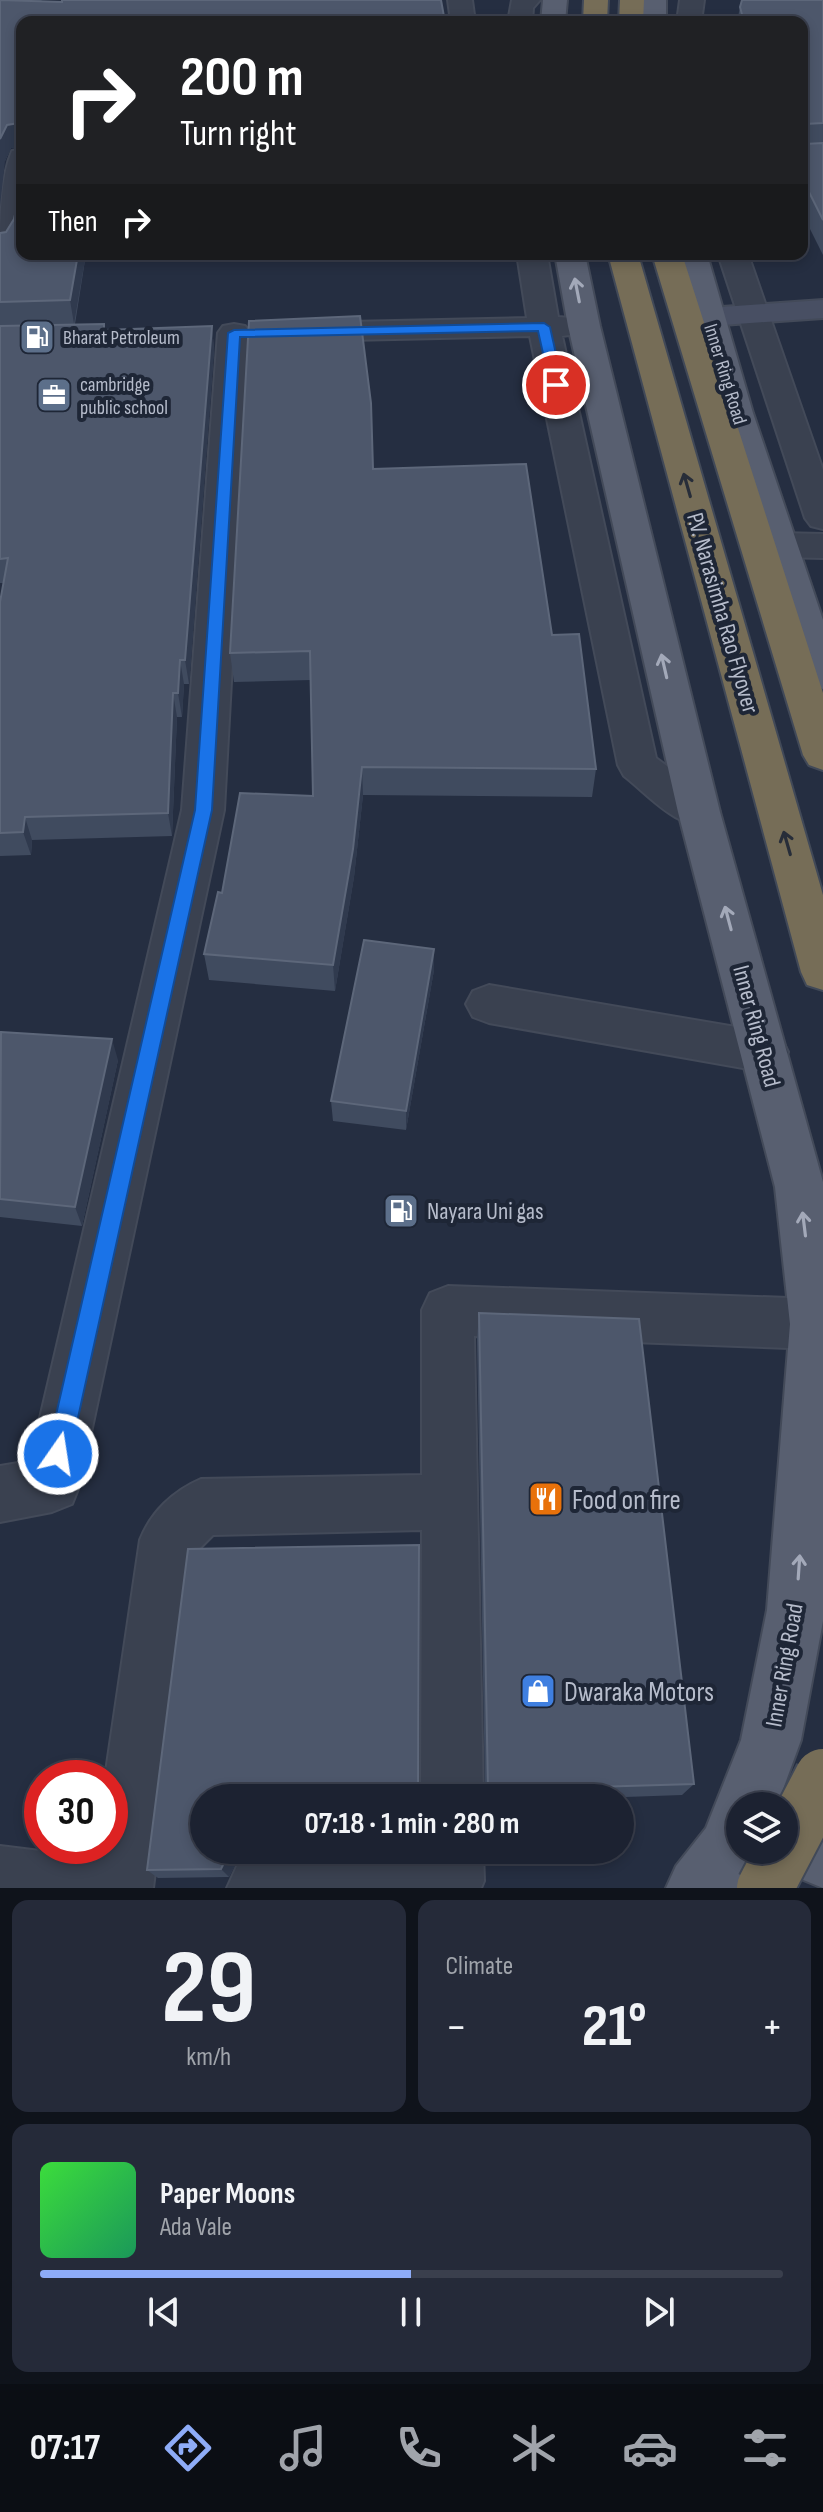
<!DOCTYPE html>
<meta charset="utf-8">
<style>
:root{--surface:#1c2231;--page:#252a39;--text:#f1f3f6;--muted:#a0a4ab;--line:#3a3f4d;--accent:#8eacf8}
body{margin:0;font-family:"Sofia Sans Condensed",sans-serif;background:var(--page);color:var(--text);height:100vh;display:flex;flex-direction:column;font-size:30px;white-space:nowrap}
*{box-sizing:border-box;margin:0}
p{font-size:26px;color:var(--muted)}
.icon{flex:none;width:44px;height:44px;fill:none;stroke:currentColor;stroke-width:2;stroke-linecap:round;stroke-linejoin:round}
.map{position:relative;height:1888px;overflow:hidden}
.panel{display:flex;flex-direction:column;gap:12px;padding:12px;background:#0f131b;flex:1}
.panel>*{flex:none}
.banner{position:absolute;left:16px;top:16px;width:792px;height:244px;border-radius:16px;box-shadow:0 4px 12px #0003,0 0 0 2px var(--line);background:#202124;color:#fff;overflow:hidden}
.tools{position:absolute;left:726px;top:1792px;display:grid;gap:16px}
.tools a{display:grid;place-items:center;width:72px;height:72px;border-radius:50%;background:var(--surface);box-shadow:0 4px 12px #0003,0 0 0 2px var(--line);font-size:40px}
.speed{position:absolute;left:24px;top:1760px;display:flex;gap:16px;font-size:40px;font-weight:700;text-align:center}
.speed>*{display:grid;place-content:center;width:104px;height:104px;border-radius:50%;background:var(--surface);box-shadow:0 4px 12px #0003,0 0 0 2px var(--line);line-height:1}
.speed .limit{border:12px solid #d22;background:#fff;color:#111}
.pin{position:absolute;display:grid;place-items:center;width:68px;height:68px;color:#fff;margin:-34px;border:4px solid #fff;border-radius:50%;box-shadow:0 2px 8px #0007}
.me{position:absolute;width:88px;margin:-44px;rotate:13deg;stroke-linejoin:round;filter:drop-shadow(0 0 6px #0008)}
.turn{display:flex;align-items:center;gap:28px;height:168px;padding:0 32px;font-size:36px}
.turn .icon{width:104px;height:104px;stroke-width:2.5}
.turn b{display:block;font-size:56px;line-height:68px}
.then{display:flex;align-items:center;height:76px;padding:0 32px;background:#0003;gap:16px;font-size:30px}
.big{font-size:60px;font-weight:700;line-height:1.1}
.panel .tile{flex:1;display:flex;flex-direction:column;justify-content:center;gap:12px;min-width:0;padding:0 28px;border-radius:16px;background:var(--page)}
.panel .dial{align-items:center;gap:0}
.dial b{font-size:104px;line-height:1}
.song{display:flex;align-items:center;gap:24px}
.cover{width:96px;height:96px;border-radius:12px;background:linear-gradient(135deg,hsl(120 70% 55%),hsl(150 70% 35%))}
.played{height:8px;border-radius:4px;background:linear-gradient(90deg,var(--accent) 50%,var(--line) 50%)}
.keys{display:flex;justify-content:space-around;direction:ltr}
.heat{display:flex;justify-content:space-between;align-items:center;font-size:44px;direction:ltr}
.panel .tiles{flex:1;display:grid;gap:12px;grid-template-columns:1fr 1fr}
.tile:last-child{grid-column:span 2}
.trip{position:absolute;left:190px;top:1784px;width:444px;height:80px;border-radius:40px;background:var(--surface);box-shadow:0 4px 12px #0003,0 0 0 2px var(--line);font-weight:700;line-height:80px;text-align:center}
.tab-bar{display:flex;height:128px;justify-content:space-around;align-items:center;background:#0b0e14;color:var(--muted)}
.tab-bar .icon{width:56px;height:56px}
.tab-bar .active{color:var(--accent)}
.tab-bar b{font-size:36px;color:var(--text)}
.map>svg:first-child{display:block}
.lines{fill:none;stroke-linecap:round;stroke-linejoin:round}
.street-casing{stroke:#434a59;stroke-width:4}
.secondary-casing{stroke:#434a59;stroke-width:4}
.primary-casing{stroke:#434a59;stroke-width:4}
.highway-casing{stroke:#414958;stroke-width:4}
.street{fill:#3a4150;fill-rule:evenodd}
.secondary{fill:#484f63;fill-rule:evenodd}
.primary{fill:#585f70;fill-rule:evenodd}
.highway{fill:#766d57;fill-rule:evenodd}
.highway-bridge-casing{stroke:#414958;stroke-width:60;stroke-linecap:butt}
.highway-bridge{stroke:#766d57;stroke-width:56}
.wall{fill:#404b5f}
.shaded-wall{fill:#303a4e}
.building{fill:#4d576b;stroke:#5d677a;stroke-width:2}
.oneway{stroke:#a3a9b9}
.oneway2{stroke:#272d39}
.route{fill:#1a73e8;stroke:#114b97;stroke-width:2}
.labels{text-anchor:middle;stroke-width:8;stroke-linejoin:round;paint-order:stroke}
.far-poi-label{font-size:20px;fill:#b6bccb;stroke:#1e2636;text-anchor:start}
.far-street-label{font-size:20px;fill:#b6bccb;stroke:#1e2636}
.street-label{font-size:24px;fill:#b6bccb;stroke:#1e2636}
.poi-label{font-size:24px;fill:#b6bccb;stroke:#1e2636;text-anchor:start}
.near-poi-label{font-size:28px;fill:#b6bccb;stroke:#1e2636;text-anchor:start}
</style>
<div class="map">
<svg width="823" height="1888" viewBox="0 0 823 1888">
<rect width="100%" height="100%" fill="#252e41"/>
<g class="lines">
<defs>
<path id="street" d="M448 0H472L475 22H451Z
M512 0H540L533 8 532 22H508Z
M680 0H704L701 22H677Z
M22 149C22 180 29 226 10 253L0 256C0 224 0 179 12 151Z
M517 254H547L558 317 584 319 589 326 584 333 562 336 656 758 714 801 720 812 714 823C680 834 649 795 624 776L618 765 530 336 302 341 291 339 286 332 291 325 302 323 527 318Z
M718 254H748L823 470V529L811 526 805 518Z
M234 324 245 326 250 333 224 810 80 1484 72 1504 52 1512 0 1522V1466L30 1461 182 810 218 333 223 326Z
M779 533 823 534V558L779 557 766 553 761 545 766 537Z
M489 985 765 1032 781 1038 788 1052 781 1066 765 1072 489 1023 473 1017 466 1004 473 991Z
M448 1286 816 1299 823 1302V1346L816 1349 474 1336 483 1798H421L422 1530 213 1535 195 1553 153 1888H0V1846L81 1856 93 1861 95 1846H110V1778H105L140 1540C151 1512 173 1491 201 1479L422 1475V1310L430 1293Z
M421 1850H483L484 1881 481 1888H227L237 1866 259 1856Z"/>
<path id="secondary" d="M823 300V318L708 326 697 324 693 317 697 310 708 308Z"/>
<path id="primary" d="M543 0H567L565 22H541Z
M642 0H666V22H642Z
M555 254H585L600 326 720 812 823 1182V1621L801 1740 778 1803 784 1801 823 1821V1888L801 1879 761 1851 752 1871 739 1888H666L676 1866 706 1828 741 1740 767 1610 790 1324 775 1187 678 812 568 326ZM740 1806H784V1850H740Z
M677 254H707L753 413 823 620V689L809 685 804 675 720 413Z"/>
<path id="highway" d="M584 0H608L607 22H583Z
M620 0H644L643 22H619Z
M608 254H638L823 895V990L807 985 801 972Z
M652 254H682L823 693V770L809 765 803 755Z"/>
</defs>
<use href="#street" class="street-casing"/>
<use href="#secondary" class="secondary-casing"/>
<use href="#primary" class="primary-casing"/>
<use href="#highway" class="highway-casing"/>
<use href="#street" class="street"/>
<use href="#secondary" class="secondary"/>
<use href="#primary" class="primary"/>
<use href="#highway" class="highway"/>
<defs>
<path id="highway-bridge" d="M765 1888 823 1777"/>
</defs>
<use href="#highway-bridge" class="highway-bridge-casing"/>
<use href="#highway-bridge" class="highway-bridge"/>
</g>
<path class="wall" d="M0 0H42L22 22V254H86L75 324H104L105 330 212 326 214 350 189 684H184L182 717H177L172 836 32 840 31 855 0 856V602L4 583H0V233L6 232 14 219 20 193 19 147 11 148 5 161Z
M823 0V255L802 213V22H737L740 7Z
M373 469 552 635 596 769 592 797 363 795 354 877 335 991 209 980 204 954 222 893 313 796 311 680 234 682 230 653Z
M434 949V970L406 1130 333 1121 331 1101Z
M0 1034 118 1060 82 1226 0 1217Z
M479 1313 639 1319 694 1784 682 1795 597 1798H204V1850H340L259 1853 236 1863 229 1877 158 1878 147 1870 188 1549 419 1545 418 1787 421 1790 485 1789 477 1339Z"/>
<path class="shaded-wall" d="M19 123 22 147 11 148 5 161 0 206V139L7 125Z
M78 254H86L74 324 70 300Z
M212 326 214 350 189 684 185 660Z
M180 660 184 684 182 717 178 693Z
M173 693 177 717 172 836 168 813Z
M362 767 363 795 354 877 335 991 333 965Z
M25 817 32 840 31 855 23 832Z
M434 949V970L406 1130V1111Z
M112 1039 118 1060 82 1226 75 1207Z
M238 1850H257L259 1853 236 1863 229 1877 221 1869 228 1855Z"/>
<path class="building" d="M0 0 62 2V0H441L445 22H22V254H78L70 300 0 302V233L6 232 14 219 20 193 19 123 7 125 0 139Z
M742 0H823V123L805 124V144L823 143V220L806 186H802V22H744L740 7Z
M360 316 371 403 373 469 526 464 552 635 579 634 596 769 362 767 353 849 333 965 204 954 218 892 222 893 240 793 313 796 310 651 230 653 249 321Z
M104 324V330L212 326 185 660H180L178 693H173L168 813 25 817 23 832 0 833V602L8 558 0 559V326Z
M364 940 434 949 406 1111 331 1101Z
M1 1032 112 1039 75 1207 0 1199Z
M479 1313 639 1319 694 1784 419 1792V1798H204V1850H238L228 1855 221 1869 147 1870 188 1549 419 1545 418 1787 421 1790 488 1789Z"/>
<defs><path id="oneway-shaft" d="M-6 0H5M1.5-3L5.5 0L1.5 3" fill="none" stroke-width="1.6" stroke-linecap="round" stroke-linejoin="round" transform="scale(2)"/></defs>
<g class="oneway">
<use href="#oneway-shaft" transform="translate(577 290) rotate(-101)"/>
<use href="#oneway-shaft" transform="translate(664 666) rotate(-103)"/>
<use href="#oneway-shaft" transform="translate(728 918) rotate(-105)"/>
<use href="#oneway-shaft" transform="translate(804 1224) rotate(-97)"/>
<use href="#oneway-shaft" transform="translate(799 1567) rotate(-86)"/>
</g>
<g class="oneway2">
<use href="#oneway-shaft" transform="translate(687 485) rotate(-106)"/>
<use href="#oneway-shaft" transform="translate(787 843) rotate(-106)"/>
</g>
<path class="route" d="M544 323 550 327 563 385 556 389 550 385 538 331 240 337 212 810 70 1454 66 1462 58 1465 50 1462 47 1454 195 810 228 333 234 330Z"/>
<defs>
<symbol id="fuel-square" viewBox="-11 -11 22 22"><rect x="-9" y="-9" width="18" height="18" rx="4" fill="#5c6f8a" stroke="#1e2636"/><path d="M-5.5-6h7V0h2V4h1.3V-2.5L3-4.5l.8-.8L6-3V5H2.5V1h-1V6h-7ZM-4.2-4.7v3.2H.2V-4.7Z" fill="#fff"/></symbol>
<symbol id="office-square" viewBox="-11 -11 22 22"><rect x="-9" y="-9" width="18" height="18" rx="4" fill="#5c6f8a" stroke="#1e2636"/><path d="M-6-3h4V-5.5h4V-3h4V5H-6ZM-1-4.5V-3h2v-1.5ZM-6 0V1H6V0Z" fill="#fff"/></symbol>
<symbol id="restaurant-square" viewBox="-11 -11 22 22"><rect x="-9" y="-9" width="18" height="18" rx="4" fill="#e8710a" stroke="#1e2636"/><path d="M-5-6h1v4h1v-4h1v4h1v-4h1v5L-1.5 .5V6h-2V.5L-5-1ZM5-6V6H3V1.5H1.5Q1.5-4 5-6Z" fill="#fff"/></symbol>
<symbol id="shop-square" viewBox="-11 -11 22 22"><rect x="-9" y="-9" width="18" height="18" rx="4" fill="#3f7fe0" stroke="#1e2636"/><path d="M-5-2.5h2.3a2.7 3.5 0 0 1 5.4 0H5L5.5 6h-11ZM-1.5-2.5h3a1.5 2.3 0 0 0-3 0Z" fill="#fff"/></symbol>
</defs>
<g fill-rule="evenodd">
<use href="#fuel-square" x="17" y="317" width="40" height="40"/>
<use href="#office-square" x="34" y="375" width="40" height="40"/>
<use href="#fuel-square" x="381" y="1191" width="40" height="40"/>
<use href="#restaurant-square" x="526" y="1479" width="40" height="40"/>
<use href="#shop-square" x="518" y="1671" width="40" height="40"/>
</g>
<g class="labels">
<g class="far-poi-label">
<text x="63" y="344">Bharat Petroleum</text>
<text x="80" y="391">cambridge<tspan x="80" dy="23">public school</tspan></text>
</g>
<g class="far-street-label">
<text transform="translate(726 374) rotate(73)" y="7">Inner Ring Road</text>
</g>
<g class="street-label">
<text transform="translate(723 613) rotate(74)" y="8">P.V. Narasimha Rao Flyover</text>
<text transform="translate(757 1026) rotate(75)" y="8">Inner Ring Road</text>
<text transform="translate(784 1665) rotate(-80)" y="8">Inner Ring Road</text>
</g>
<g class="poi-label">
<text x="427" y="1219">Nayara Uni gas</text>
</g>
<g class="near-poi-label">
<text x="572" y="1509">Food on fire</text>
<text x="564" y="1701">Dwaraka Motors</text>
</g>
</g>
</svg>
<div class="tools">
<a><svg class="icon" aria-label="layers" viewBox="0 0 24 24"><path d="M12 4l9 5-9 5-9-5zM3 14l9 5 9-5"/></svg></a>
</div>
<div class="speed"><div class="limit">30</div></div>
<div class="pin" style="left:556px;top:385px;background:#d93025"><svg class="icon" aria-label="arrive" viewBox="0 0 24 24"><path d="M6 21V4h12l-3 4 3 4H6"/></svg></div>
<svg class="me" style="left:58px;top:1454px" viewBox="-20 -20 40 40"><circle r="17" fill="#1a73e8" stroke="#fff" stroke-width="3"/><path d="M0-11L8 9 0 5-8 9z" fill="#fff"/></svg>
<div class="trip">07:18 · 1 min · 280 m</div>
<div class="banner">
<div class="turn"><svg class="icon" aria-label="right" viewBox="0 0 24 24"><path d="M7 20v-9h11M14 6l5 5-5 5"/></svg><div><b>200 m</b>Turn right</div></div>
<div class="then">Then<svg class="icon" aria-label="right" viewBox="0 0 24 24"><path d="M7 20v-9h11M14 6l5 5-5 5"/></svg></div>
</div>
</div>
<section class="panel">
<div class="tiles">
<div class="tile dial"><b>29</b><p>km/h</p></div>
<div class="tile"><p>Climate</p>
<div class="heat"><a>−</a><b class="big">21°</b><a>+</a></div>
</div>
<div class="tile">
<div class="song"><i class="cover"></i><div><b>Paper Moons</b><p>Ada Vale</p></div></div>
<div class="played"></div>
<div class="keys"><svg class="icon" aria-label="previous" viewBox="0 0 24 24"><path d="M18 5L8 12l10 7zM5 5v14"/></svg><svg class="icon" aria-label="pause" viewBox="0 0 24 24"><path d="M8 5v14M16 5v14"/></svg><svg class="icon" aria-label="next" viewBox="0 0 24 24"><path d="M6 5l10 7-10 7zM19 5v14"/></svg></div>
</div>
</div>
</section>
<nav class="tab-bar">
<b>07:17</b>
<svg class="icon active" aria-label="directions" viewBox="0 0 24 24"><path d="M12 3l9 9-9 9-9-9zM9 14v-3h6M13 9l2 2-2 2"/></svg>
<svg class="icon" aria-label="music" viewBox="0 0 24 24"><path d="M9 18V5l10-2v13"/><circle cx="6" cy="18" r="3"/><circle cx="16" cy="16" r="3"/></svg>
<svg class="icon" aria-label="phone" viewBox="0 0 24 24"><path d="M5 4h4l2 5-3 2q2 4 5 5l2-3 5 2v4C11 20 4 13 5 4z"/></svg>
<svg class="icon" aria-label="climate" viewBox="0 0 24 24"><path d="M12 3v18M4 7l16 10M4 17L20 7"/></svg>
<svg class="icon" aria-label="car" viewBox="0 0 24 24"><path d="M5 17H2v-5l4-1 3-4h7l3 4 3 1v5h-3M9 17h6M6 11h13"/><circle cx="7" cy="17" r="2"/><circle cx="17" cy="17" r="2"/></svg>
<svg class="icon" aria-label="filters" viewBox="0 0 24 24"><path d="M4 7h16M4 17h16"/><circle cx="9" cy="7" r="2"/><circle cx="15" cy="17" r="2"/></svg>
</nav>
